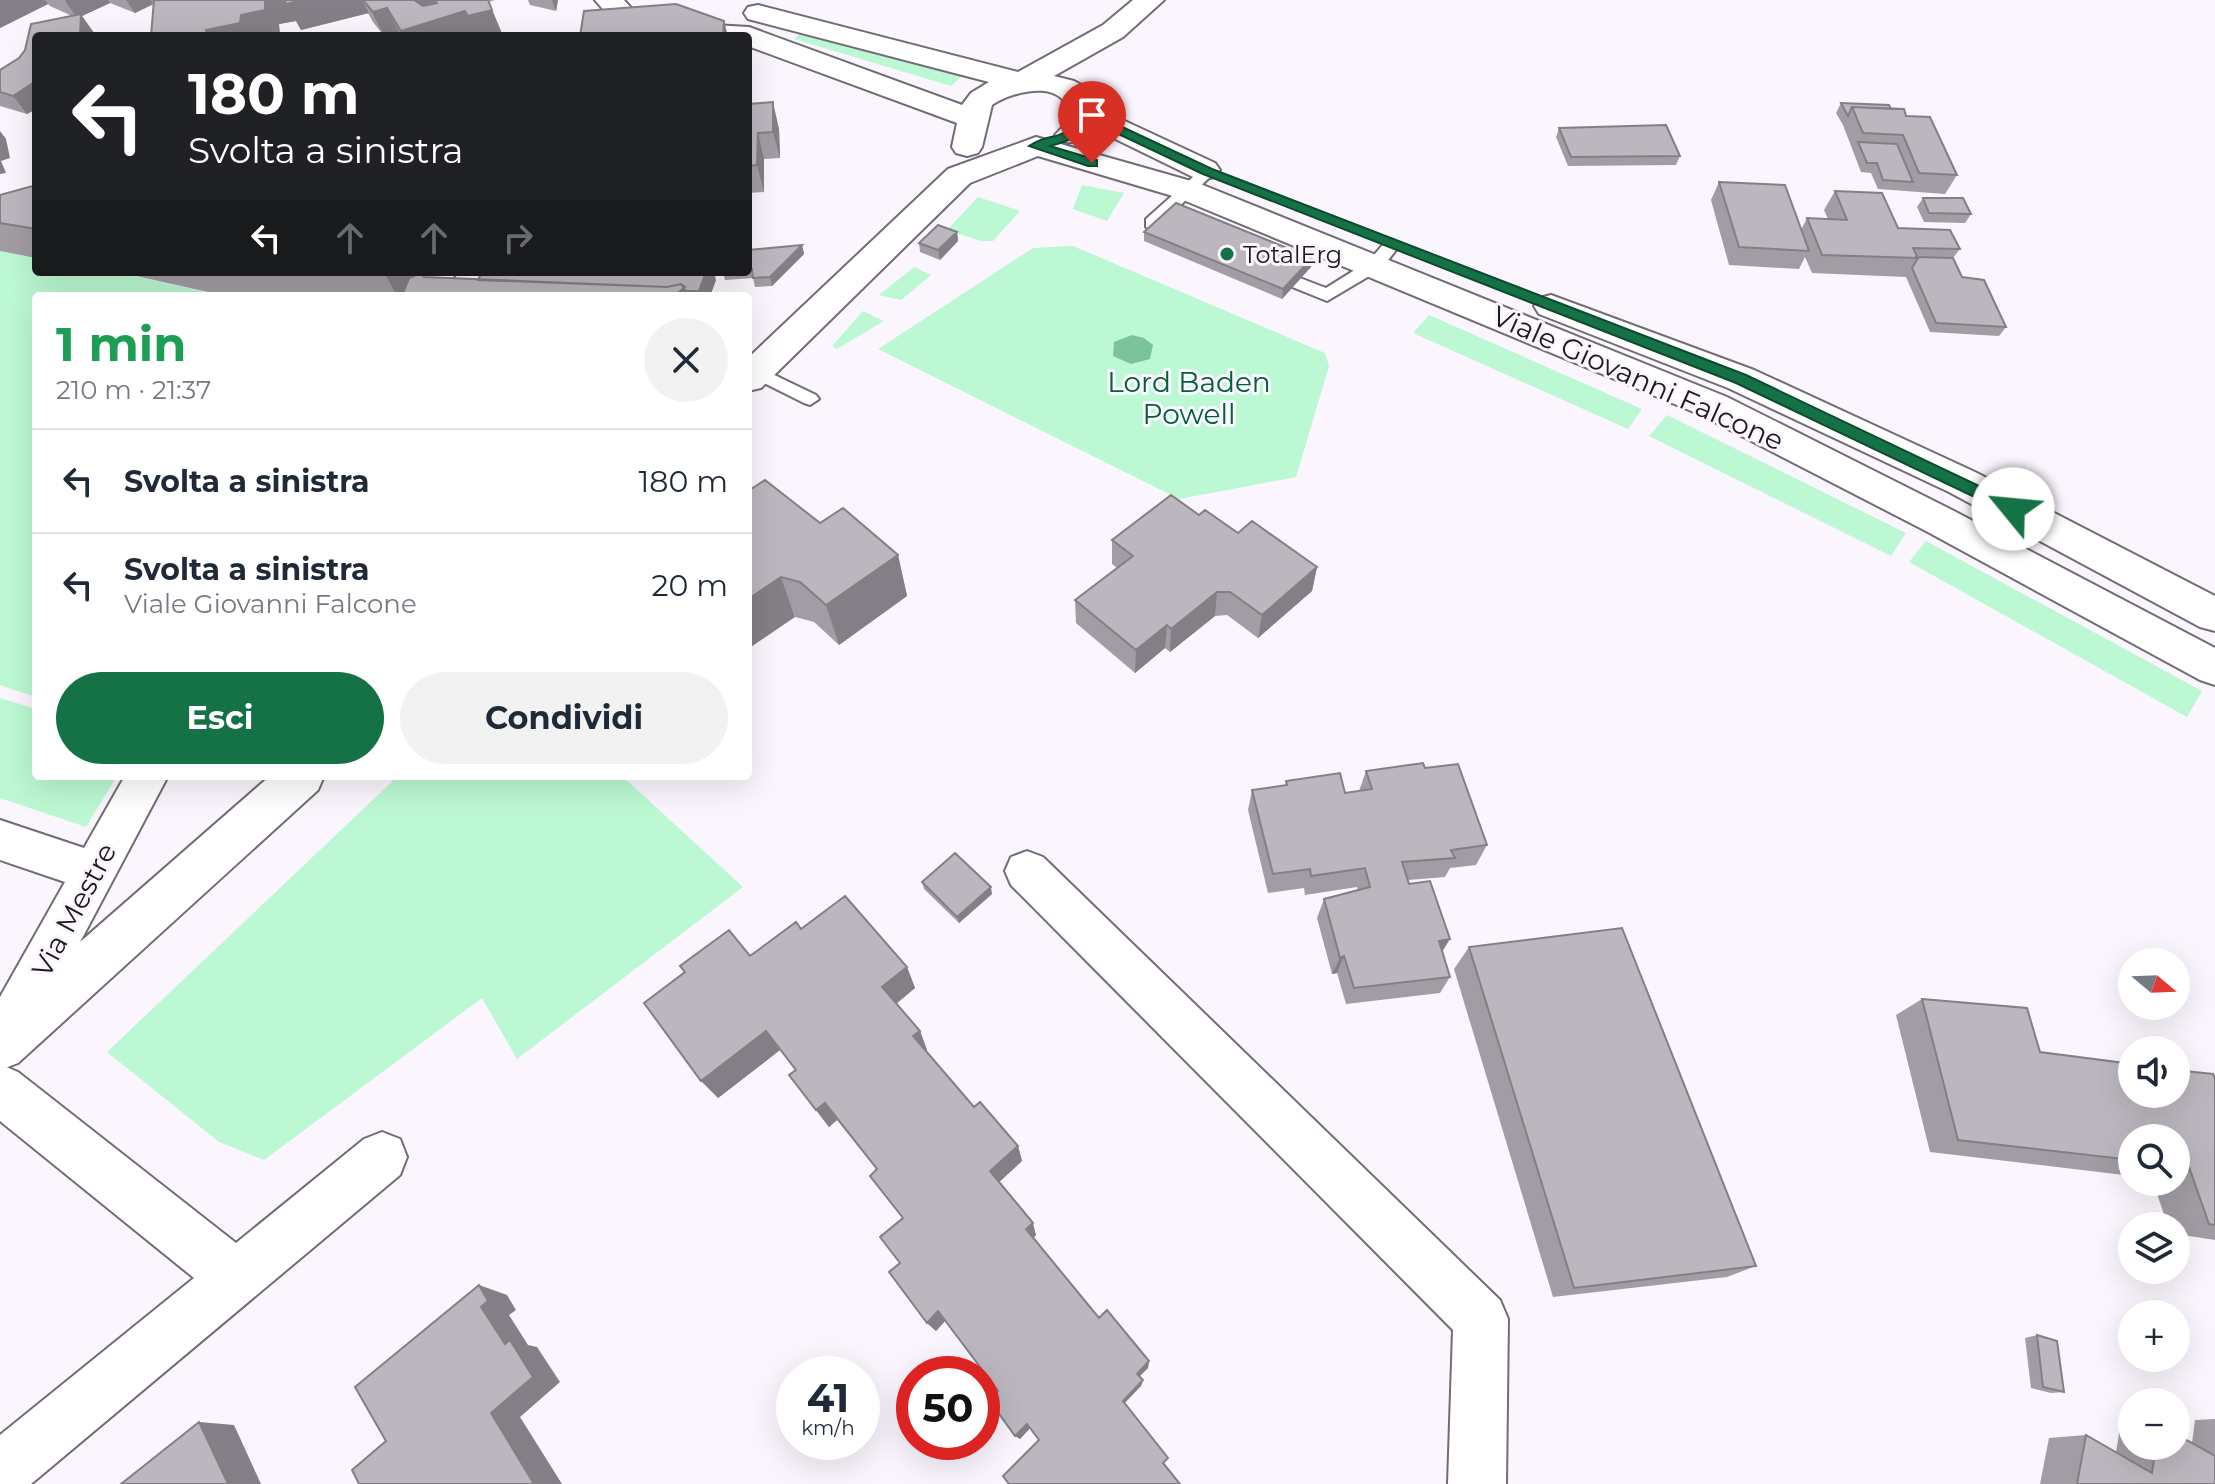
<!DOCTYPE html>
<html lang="it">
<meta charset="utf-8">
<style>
:root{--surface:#fff;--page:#f2f2f3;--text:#1f2937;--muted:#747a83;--line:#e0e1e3;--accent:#157247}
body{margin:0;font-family:Montserrat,sans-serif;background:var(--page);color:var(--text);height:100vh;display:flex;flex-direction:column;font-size:30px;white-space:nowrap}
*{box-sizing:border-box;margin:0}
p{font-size:26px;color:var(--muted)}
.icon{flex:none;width:44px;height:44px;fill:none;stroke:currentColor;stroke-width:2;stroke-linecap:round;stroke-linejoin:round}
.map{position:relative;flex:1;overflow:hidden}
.drawer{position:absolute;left:32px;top:292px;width:720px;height:488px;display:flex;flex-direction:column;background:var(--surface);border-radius:8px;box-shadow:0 8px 32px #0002}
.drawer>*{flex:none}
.banner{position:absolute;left:32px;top:32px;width:720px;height:244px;border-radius:8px;box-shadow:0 8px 32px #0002;background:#202124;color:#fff;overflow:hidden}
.needle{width:52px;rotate:109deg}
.buttons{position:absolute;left:2118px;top:948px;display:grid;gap:16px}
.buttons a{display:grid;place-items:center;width:72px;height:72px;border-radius:50%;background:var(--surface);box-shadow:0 8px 32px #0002;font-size:40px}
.speed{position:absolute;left:776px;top:1356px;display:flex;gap:16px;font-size:40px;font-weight:700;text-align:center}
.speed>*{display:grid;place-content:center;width:104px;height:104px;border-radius:50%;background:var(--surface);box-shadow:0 8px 32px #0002;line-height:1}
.speed small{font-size:20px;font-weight:400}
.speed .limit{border:12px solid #d22;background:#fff;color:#111}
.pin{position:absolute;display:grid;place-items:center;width:68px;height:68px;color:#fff;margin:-82px -34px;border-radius:50% 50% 50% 0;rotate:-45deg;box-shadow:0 0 8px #0007}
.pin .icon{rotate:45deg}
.me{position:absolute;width:88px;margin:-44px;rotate:298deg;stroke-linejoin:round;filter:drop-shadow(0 0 6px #0008)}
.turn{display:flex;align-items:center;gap:28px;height:168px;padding:0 24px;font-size:36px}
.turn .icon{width:104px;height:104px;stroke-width:2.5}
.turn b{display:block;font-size:56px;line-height:68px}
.lanes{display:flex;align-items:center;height:76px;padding:0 24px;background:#0003;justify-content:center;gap:40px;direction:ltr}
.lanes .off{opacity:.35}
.round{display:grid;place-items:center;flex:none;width:84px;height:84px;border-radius:42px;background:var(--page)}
.summary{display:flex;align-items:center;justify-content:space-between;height:136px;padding:0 24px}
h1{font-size:48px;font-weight:700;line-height:60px;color:#1e9e55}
.cta{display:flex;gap:16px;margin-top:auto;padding:16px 24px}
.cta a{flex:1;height:92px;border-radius:48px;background:var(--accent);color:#fff;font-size:32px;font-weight:700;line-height:92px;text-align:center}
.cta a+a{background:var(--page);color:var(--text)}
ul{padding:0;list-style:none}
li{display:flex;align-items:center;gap:24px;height:104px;padding:0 24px;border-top:2px solid var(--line)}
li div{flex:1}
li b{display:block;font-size:30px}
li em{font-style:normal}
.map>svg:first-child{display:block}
.green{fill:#bcf8d3}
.water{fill:#7bc499}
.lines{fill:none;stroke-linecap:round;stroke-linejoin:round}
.lane-casing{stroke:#726c74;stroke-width:4}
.street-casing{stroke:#726c74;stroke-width:4}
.secondary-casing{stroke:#726c74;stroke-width:4}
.lane{fill:#fff;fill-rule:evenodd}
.street{fill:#fff;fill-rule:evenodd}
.secondary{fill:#fff;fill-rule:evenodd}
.wall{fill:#a29da4}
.shaded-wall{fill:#847f86}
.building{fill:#bcb6bf;stroke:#847f86;stroke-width:2}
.route{fill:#157247;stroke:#0e4a2e;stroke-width:2}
.poi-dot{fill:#157247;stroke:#fbf5fe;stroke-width:3}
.labels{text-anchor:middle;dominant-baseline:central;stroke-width:6;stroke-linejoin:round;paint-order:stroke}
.far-poi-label{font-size:24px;fill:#1d1a1e;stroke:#fbf5fe;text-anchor:start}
.street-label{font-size:28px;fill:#1d1a1e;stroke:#fbf5fe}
.park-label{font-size:28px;fill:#026039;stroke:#fbf5fe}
</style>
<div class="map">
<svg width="2215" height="1484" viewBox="0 0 2215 1484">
<rect width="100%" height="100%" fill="#fbf5fe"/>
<!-- green -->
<path class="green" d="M806,28L963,75L951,86L794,39Z
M1082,185L1124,193L1107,221L1073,209Z
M978,197L1020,211L993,241H981L947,230Z
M1073,246L1325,353L1329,366L1296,477L1179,499L878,349L1033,248Z
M0,251L36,258V272H115L225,296H36V697L0,685Z
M914,267L931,275L901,300L879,295Z
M863,311L884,321L837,349L832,346Z
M1429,315L1642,409L1628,429L1413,333Z
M1667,415L1906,533L1891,556L1649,436Z
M1926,541L2202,691L2187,717L1909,562Z
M0,698L36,709V776H117L86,827L0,798Z
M398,776H622L743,887L517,1059L482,998L264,1160L219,1142L107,1052Z"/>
<!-- water -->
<path class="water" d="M1132,335L1144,338L1153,345L1150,359L1131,364L1113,356L1114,342Z"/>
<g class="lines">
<defs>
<path id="lane" d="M1207,167L1215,172L1212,175L1163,222L1186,230V238H1174L1146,227V219L1202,169Z
M1392,240L1400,245L1381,269L1327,301L1265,276L1263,272L1271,267L1326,288L1369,261L1386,241Z
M756,366L816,395L819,399L810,405L804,403L750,376L748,371Z"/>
<path id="street" d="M424,272H456L443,296H411Z
M125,776H168L17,1061L4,1066L18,1072L236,1243L364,1139L382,1132L400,1139L407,1157L400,1175L31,1484H0V1435L194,1278L0,1121V997L65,882L0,860V820L84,848Z
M1027,851L1043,857L1500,1300L1508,1319L1506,1484H1448L1453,1330L1011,885L1005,871L1011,857Z"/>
<path id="secondary" d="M595,0H624L643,21L749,27L962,105L971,93L989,82L748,19L744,13L748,7L758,5L1018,72L1103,25L1133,0H1164L1123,37L1054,76L1074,81L1087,88L1099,109L1215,163L1220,170L1215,177L1204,179L1193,177L1095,129C1082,140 1076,145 1059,141L1055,135L1069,120C1070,78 1016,89 992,105L982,147L978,153L967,156L956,153L952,147L957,123L748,46V36L625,35Z
M1036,137L1198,183L1727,397L1954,511L2215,648V685L2200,680L1926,531L1701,415L1176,197L1038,156L970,183L761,388L748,391V358L948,169Z
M1551,295L1754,370L1975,472L2215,596V631L2200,627L1949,492L1728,388L1539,314L1534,306L1539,298Z
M270,776H324L318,790L18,1063L0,1070V1012Z"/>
</defs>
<!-- lane casing -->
<use href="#lane" class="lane-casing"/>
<!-- street casing -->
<use href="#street" class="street-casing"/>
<!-- secondary casing -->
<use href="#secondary" class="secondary-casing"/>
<!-- lane -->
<use href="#lane" class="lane"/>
<!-- street -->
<use href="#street" class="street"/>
<!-- secondary -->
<use href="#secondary" class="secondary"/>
</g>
<!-- wall -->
<path class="wall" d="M0,0H495L489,2L503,36H401L400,34L394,36H384L373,22L368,13L301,30L296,21L279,24L280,36H151L154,4L135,13L110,3L82,16L94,33V36H36V109L27,114L0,106V70L19,58L25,50L31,24L72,16L50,6L48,4L0,28Z
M528,0H558L556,11L530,5Z
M1841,103L1891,109L1906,116L1957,175L1945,194L1878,189L1871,173L1861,172L1843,125L1836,113Z
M748,104L779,129L780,158L764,159V192L748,193Z
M1559,128L1680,156L1676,165L1568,166L1556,137Z
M1719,182L1801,230L1807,218L1828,219L1824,210L1835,191L1898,228L1960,249L1953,258L1962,277L2006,327L1999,336L1930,332L1906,277L1812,273L1805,257L1799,269L1729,265L1711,200Z
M36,185V258L0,251V195Z
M1923,198L1971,214L1965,223L1924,222L1917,207Z
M957,232L958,241L940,260L920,252L919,243Z
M1144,232L1312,258L1311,267L1282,299L1144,241Z
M802,245L804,254L772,286L755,287L753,278L725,280L723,272H748V250Z
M125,272H420L418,274L424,277L478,280H716L710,296H226L127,274Z
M748,491L820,523L898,555L907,596L839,645L814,622L795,617Z
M1199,515L1317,567L1312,591L1258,638L1227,615L1215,616L1170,652L1165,648L1135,673L1076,623L1075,600L1117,568L1112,564V540Z
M1425,768L1487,845L1476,865L1450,868L1445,877L1408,880L1442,951L1450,977L1440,993L1346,1004L1337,973L1332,974L1317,918L1324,899L1358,891L1357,887L1305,895L1304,888L1268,893L1248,810L1252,790L1285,786L1286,781L1345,793L1359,791L1366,771Z
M922,882L992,894L959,923L924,889Z
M801,929L907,967L915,988L896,1004L920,1031L927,1050L926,1051L974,1107L1018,1146L1022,1161L999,1182L1036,1235L1033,1238L1099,1318L1149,1361L1148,1368L1139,1376L1143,1380L1141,1386L1039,1440L1030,1428L1020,1439L1015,1436L998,1391L945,1321L936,1331L927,1323L900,1263L902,1218L877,1170L837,1120L829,1127L789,1075L795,1070L780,1050L718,1098L750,956Z
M1469,947L1756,1266L1727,1277L1553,1297L1454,969Z
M1922,999L2040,1052L2215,1079V1240L2176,1234V1226H2168L2153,1182H2176V1138H2132V1176L1930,1152L1896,1015Z
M2037,1335L2064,1392L2051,1393L2031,1388L2025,1338Z
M2215,1419V1484H2040L2049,1438L2086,1435L2116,1452L2120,1428L2132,1427V1446H2176L2192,1443L2195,1420Z"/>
<!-- shaded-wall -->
<path class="shaded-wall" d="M0,0H45L48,4L0,28Z
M66,0H108L110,3L82,16L94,33V36H80L78,19L65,1Z
M126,0H151L153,4L135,13Z
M265,0H362L369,13L301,30L296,21L279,24L280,36H208L206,30L241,15Z
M414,0H434L442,18L465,11L492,10L503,36H403L401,31Z
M553,0H558L556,11L552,1Z
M387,8L400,34L394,36H384L372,12Z
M724,21L728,36H723Z
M36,81V109L27,114L13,96Z
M773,102L779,129L780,158L773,132Z
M0,131L6,139L10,158L1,161L6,173L0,174Z
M758,133L764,159V192L757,165Z
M957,232L958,241L940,260L938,250Z
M802,245L804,254L772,286L770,277Z
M1312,258L1311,267L1282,299L1283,289Z
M384,272H420L408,296H397Z
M706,272H714L716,280L710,296H700L699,291Z
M685,287L688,296H674Z
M898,555L907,596L839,645L826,605Z
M1317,567L1312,591L1258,638L1262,615Z
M781,577L795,617L748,649V599Z
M1217,592L1215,616L1170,652L1171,629Z
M1167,625L1165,648L1135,673L1136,650Z
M991,887L992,894L959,923L957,917Z
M1450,939L1439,957V941Z
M1344,956L1337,973L1332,974L1340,958Z
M907,967L915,988L891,1008L882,987Z
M766,1031L780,1050L718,1098L701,1081Z
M920,1031L927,1050L921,1055L913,1036Z
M825,1103L837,1120L829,1127L816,1110Z
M1018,1146L1022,1161L995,1186L990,1171Z
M1033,1223L1036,1235L1030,1241L1026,1229Z
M479,1285L507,1295L516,1310L509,1315L528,1345L537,1347L560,1382L520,1417L562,1484H534L491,1413L505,1344L481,1307Z
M938,1311L946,1320L936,1331L927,1323Z
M1149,1361L1148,1368L1136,1380L1137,1374Z
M1143,1380L1141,1386L1122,1406L1123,1401Z
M199,1422L234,1425L261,1484H228Z
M1027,1424L1031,1427L1020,1439L1015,1436Z"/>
<!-- building -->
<path class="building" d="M154,0H265V10L241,15L240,23L206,30L208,36H151Z
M285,0H301L286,4Z
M363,0H414L423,6L437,3L435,0H488L492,10L468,16L465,11L401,31L387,8L373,12Z
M676,4L724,21L723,36H580L584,11Z
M81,14L80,36H36V81L13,96L0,92V70L19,58L25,50L31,24Z
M773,102V132L758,133L757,165L748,166V104Z
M1841,103L1889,105L1891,109L1852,107L1848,116Z
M1852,107L1904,109L1906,116L1930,117L1957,175L1919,173L1903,135L1863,133Z
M1666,125L1680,156L1571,157L1559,128Z
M1858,142L1897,144L1913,182L1883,180L1877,163H1867Z
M1719,182L1785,185L1809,251L1739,247Z
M36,185V229L0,223V195Z
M1835,191L1882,193L1898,228L1950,230L1960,249L1913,248L1918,258L1822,255L1807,218L1847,220Z
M1923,198H1963L1971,214L1929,213Z
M1176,203L1312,258L1283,289L1144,232Z
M938,225L957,232L938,250L919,243Z
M802,245L770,277L753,278L752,269H748V250Z
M1917,257L1953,258L1962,277L1984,280L2006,327L1936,323L1912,268L1918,258Z
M330,272H384V273Z
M482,272H706L699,291H686L681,284L667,287L478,280Z
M421,273L424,277L667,287L681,284L685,287L674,296H402L409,278Z
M765,480L820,523L843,508L898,555L826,605L800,582L781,577L748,599V491Z
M1171,495L1199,515L1205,510L1238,533L1252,521L1317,567L1262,615L1230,592H1217L1171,629L1167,625L1136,650L1075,600L1133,556L1112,540Z
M1423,763L1425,768L1458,764L1487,845L1451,850L1455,858L1402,862L1409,884L1430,881L1450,939L1439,941L1450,977L1354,988L1344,956L1340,958L1324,899L1370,887L1365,868L1311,876L1310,869L1273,874L1252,790L1287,785L1286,781L1340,773L1345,793L1372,789L1366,771Z
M955,853L991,887L957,917L922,882Z
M845,896L907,967L882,987L920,1031L913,1036L974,1107L980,1102L1018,1146L990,1171L1033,1223L1026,1229L1099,1318L1107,1310L1149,1361L1137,1374L1143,1380L1123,1401L1168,1458L1163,1463L1180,1484H1009L1003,1476L1039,1440L1027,1424L1015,1436L989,1400L998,1391L938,1311L927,1323L889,1272L900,1263L880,1237L903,1218L870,1176L877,1169L825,1103L816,1110L789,1075L796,1070L766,1031L701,1081L644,1003L685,972L680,966L729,930L750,956L796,922L801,929Z
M1622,928L1756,1266L1574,1288L1469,947Z
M1922,999L2027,1008L2040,1052L2132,1064V1094H2176V1070L2213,1074L2215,1079V1225L2209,1224L2189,1167L2176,1165V1138H2132V1160L1958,1140Z
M479,1285L488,1301L481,1307L505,1344L510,1340L533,1377L491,1413L534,1484H359L352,1470L386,1441L355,1387Z
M2037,1335L2057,1341L2064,1392L2043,1387Z
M199,1422L228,1484H121Z
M2176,1434L2215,1456V1484H2077L2086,1435L2152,1473L2156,1446H2176Z"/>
<!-- route -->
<path class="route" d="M1086,110L1212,169L1746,375L2019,505L2021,509L2019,513H2008L1736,383L1203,174L1089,120C1079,138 1069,141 1050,146L1097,160V166H1088L1029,146C1056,128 1059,148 1082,111Z"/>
<!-- markers -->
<circle class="poi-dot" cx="1227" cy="254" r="8"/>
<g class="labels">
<!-- far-poi labels -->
<g class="far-poi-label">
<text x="1243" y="254">TotalErg</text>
</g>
<!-- street labels -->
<g class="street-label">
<text transform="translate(1638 378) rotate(24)">Viale Giovanni Falcone</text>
<text transform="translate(74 910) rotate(-62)">Via Mestre</text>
</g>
<!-- park labels -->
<g class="park-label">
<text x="1189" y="382">Lord Baden<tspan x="1189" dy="32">Powell</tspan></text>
</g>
</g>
</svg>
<div class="buttons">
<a><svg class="needle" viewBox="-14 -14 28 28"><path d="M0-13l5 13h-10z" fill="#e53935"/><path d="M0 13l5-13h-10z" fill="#747a83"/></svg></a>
<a><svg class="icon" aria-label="sound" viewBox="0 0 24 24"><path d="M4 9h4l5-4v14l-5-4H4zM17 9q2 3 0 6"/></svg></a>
<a><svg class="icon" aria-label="search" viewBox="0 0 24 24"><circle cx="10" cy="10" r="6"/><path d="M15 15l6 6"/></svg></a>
<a><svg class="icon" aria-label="layers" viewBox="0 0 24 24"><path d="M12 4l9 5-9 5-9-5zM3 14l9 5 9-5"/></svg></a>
<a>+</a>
<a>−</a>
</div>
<div class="speed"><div>41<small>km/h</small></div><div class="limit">50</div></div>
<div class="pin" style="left:1092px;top:163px;background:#d93025"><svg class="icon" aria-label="arrive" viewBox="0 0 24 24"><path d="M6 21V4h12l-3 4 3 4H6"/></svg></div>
<svg class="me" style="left:2013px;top:509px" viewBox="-20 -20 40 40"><circle r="19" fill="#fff"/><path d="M0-13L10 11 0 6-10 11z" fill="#157247"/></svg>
<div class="banner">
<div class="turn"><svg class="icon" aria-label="left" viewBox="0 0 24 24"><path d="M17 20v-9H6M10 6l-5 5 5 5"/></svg><div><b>180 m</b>Svolta a sinistra</div></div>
<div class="lanes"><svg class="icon" aria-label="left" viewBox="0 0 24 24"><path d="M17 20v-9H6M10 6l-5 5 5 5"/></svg><svg class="icon off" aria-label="ahead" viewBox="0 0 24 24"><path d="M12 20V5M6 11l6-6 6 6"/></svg><svg class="icon off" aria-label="ahead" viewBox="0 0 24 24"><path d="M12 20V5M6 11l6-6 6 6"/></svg><svg class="icon off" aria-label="right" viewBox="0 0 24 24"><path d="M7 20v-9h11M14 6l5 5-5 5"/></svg></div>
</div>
<section class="drawer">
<div class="summary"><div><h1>1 min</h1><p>210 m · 21:37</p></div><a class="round"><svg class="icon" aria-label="close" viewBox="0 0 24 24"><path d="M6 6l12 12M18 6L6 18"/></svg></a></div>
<ul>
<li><svg class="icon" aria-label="left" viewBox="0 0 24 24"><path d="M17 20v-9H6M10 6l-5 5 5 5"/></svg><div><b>Svolta a sinistra</b></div><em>180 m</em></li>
<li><svg class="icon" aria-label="left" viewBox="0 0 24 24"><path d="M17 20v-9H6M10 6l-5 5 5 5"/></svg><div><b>Svolta a sinistra</b><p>Viale Giovanni Falcone</p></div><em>20 m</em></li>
</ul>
<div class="cta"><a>Esci</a><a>Condividi</a></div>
</section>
</div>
